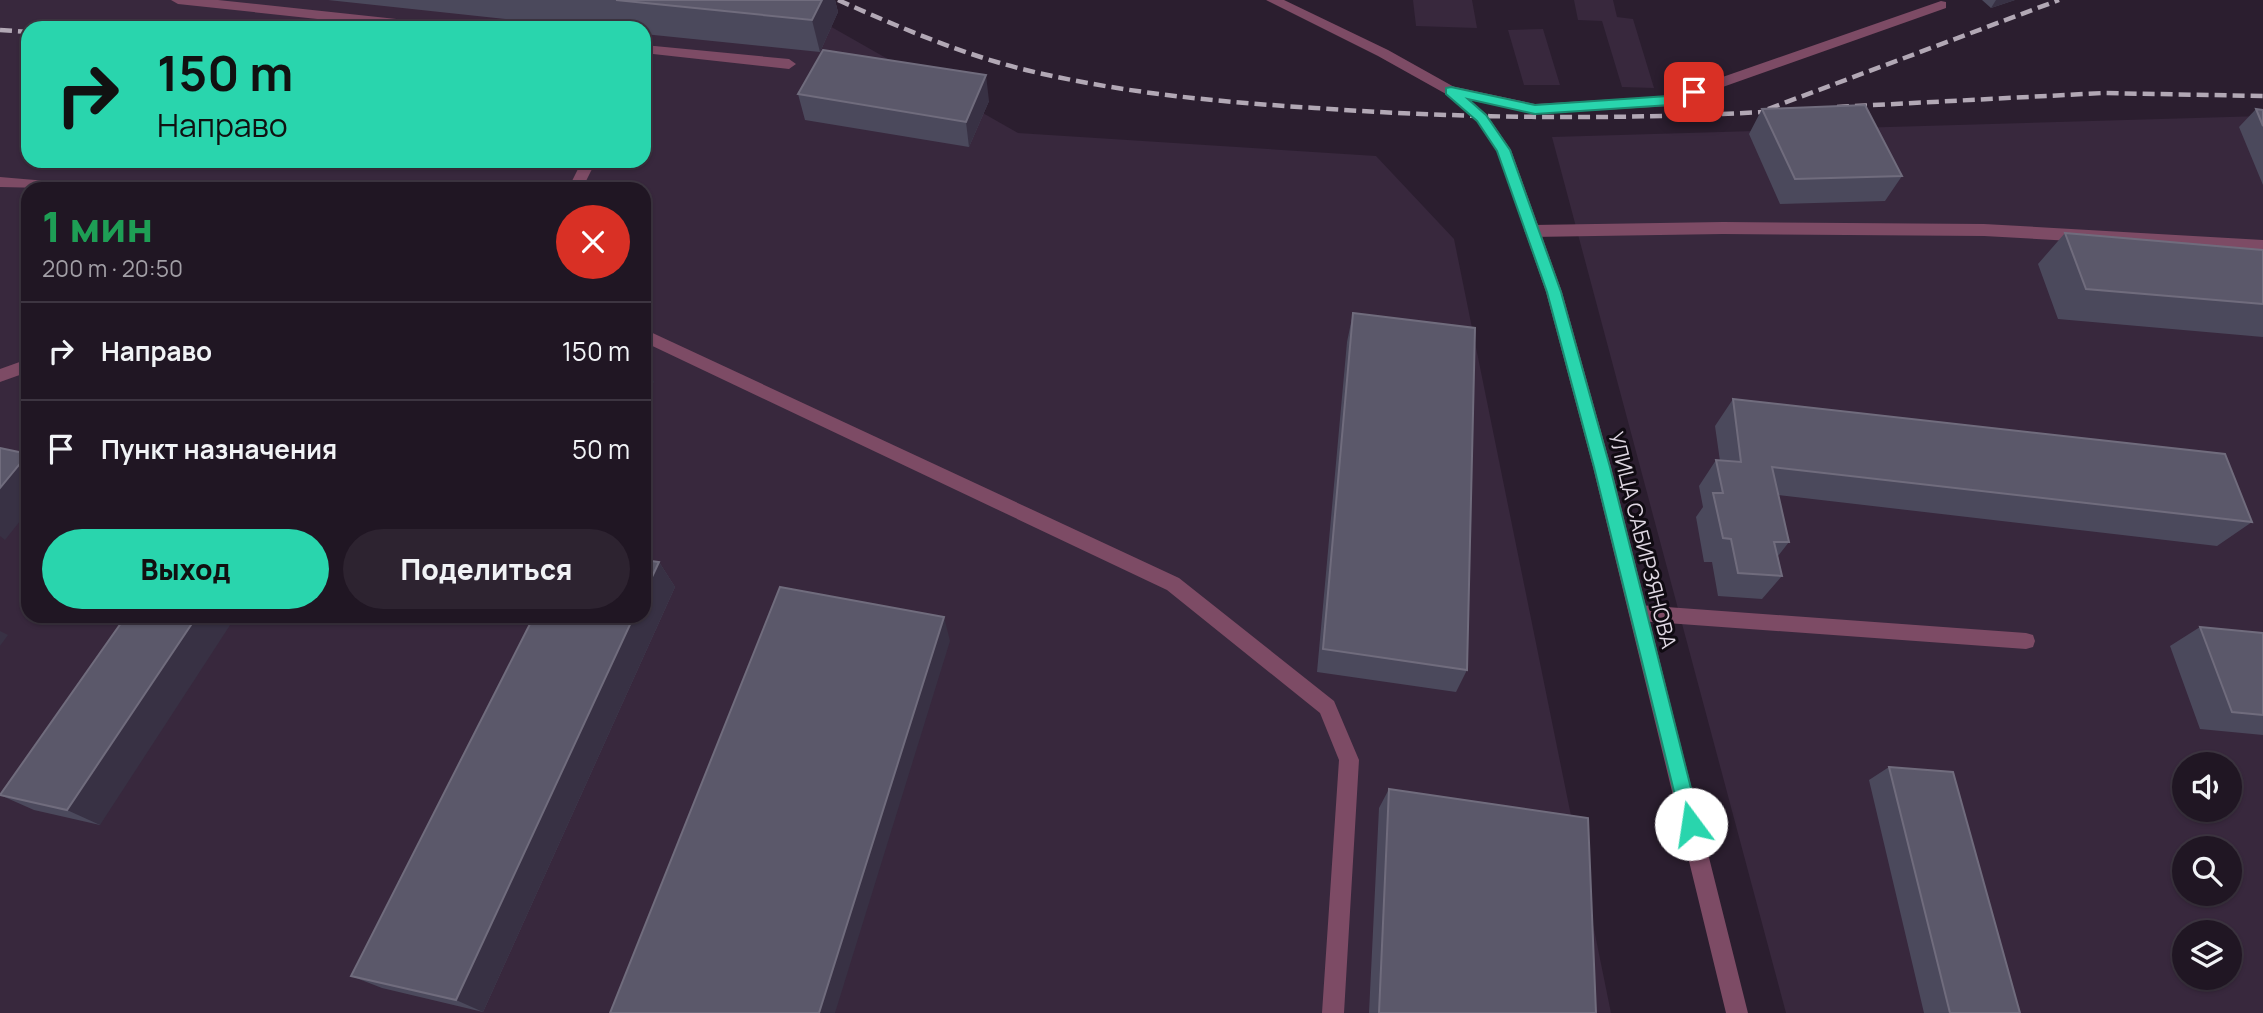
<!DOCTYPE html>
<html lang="ru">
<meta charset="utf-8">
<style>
:root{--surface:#201623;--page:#2d2330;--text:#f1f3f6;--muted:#a29fa6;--line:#3d3541;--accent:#29d5ad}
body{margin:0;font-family:Manrope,sans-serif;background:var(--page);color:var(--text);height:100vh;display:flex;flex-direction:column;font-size:26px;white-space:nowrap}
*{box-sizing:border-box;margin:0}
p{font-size:23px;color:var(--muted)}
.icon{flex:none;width:38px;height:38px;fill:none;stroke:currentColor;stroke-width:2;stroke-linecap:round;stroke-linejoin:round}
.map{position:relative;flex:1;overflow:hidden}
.panel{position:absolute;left:21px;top:182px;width:630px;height:441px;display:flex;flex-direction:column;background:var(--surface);border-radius:21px;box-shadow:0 2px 5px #0004,0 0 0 2px var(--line)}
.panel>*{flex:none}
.guide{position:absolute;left:21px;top:21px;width:630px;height:147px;border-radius:21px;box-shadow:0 2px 5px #0004,0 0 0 2px var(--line);background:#29d5ad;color:#111;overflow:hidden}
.fabs{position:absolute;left:2172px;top:752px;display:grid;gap:14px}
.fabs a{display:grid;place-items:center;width:70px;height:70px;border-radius:50%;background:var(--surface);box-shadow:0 2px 5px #0004,0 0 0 2px var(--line);font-size:35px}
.pin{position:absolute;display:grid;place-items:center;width:60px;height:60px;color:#fff;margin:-30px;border-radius:14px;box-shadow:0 4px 10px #0006}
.me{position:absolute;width:77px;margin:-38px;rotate:346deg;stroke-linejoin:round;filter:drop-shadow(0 0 5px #0008)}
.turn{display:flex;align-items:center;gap:24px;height:147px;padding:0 21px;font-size:32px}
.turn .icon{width:91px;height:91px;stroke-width:2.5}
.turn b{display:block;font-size:49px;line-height:60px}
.round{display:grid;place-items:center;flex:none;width:74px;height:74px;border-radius:37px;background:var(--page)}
.overview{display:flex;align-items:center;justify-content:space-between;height:119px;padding:0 21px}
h1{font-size:42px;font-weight:800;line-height:52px;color:#1e9e55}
.action{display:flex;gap:14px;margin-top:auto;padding:14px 21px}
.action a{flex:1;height:80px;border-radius:42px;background:var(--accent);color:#111;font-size:28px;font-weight:800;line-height:80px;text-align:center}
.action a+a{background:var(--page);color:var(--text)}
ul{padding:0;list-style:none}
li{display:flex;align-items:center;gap:21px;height:98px;padding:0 21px;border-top:2px solid var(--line)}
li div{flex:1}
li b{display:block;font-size:26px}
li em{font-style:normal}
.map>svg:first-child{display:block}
.built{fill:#38283d;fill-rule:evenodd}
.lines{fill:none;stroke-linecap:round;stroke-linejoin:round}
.service{fill:#7d4b65;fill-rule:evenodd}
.minor{fill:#7d4b65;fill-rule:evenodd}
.rail{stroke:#b2a8b5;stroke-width:4.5;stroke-dasharray:12 6;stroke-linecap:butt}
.wall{fill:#4b495c}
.shaded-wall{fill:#383144}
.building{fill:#5b586a;stroke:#706c7d;stroke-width:2}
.route{fill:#29d5ad;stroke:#1b8a70;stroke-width:2}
.labels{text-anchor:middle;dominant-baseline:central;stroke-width:6;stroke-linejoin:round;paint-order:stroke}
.street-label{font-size:21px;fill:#dfd7e2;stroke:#100b12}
</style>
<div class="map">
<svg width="2263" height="1013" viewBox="0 0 2263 1013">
<rect width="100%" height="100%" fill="#2b1e2f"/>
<!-- built -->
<path class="built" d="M0,0H784L1018,133L1376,156L1454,239L1611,1013H0ZM28,28H644V161H28ZM28,189H644V616H28Z
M1413,0H1472L1477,28L1416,26Z
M1574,0H1613L1617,17L1633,19L1654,88L1622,87L1602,21L1578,20Z
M1543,29L1560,85H1524L1508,30Z
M2263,116V1013H1786L1552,137ZM2184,765H2230V810H2184ZM2184,849H2230V894H2184ZM2184,933H2230V978H2184Z"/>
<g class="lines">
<!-- service -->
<path class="service" d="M171,0H218L443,24L450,28H402L178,4Z
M1941,1L1946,2V8L1669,106L1535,114L1451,96L1444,91L1451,86L1535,104L1668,96Z
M644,45L789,59L796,64L789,69L644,53Z
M582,161H596L582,189H568Z
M0,177L82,184L89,189L0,187Z
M1723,222L1984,224L2263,240V252L1984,236L1723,234L1532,237L1524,231L1532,225Z
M644,329L1179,578L1334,701L1359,760L1344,1013H1322L1339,760L1320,713L1167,590L644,342Z
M28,359V372L0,382V369Z
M1639,605L2026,633L2033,635L2035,641L2033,647L2026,649L1639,621L1632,619L1630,613L1632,607Z"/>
<!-- minor -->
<path class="minor" d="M1266,0H1284L1388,50L1456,88L1487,115L1511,150L1562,292L1611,467L1748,1013H1726L1593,467L1546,292L1497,151L1477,121L1446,94L1378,56Z"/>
<!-- rail -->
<path class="rail" d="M838,0C899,27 961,54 1026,70C1121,93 1219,102 1315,108C1470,119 1626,120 1781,111
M0,30L28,32
M1837,107L2103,93L2263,96
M1768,109L2059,0"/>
</g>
<!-- wall -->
<path class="wall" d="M328,0H835L838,12L820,52L644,34V28H591Z
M1982,0H2015L1991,8Z
M798,94L989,101L969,147L805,120Z
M1762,109L1902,176L1885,201L1780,204L1749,134Z
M2256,109L2263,110V185L2239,127Z
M38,161H103L96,169L40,163Z
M2065,233L2263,250V337L2058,319L2038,264Z
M1353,313L1467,670L1456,692L1317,672L1347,342Z
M1733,399L2252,522L2217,546L1778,495L1789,542L1778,556L1782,576L1762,599L1718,596L1712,562H1704L1696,517L1703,507L1699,486L1716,460L1720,461L1715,426Z
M659,562L675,587L483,1012L382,988L351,976Z
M126,616L100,825L34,810L0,795Z
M2200,627L2263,633V735L2200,729L2170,646Z
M1889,767L2020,1013H1924L1869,780Z
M1389,789L1596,1013H1369L1379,808Z"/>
<!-- shaded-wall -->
<path class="shaded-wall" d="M822,0H835L838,12L820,52L812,20Z
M1996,0H2015L1991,8Z
M986,75L989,101L969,147L966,122Z
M89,161H103L96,169Z
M644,363L654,382L644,396Z
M28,454V511L5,540L0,536V488Z
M659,562L675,587L483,1012L456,1000L634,616H644V594Z
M197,616H236L100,825L67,810Z
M944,617L950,641L835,1013H819Z
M0,631L8,635L0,646Z"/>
<!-- building -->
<path class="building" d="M616,0H822L812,20Z
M823,50L986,75L966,122L798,94Z
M1865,105L1902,176L1795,179L1762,109Z
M2256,109L2263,110V126Z
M28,139V146L23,145Z
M2065,233L2263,250V304L2086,289Z
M1353,313L1475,328L1467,670L1323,649Z
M1733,399L2225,454L2252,522L1772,467L1789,542H1774L1782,576L1738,573L1731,539L1723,538L1713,493H1723L1716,460L1741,462Z
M0,448L28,454L0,488Z
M644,560L659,562L644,594Z
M780,587L944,617L819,1013H610Z
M126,616H197L67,810L0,795Z
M534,616H634L456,1000L351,976Z
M2200,627L2263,633V715L2232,712Z
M1889,767L1953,772L2020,1013H1950Z
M1389,789L1588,818L1596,1013H1379Z"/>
<!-- route -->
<path class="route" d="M1451,87L1535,105L1668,96L1694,88L1700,92L1670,105L1535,114L1468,99L1486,115L1510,150L1561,292L1610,467L1700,824L1698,830L1691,833L1685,830L1682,824L1594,467L1547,292L1497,151L1477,121L1446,94V88Z"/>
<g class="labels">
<!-- street labels -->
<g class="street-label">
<text transform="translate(1643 540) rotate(76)">УЛИЦА САБИРЗЯНОВА</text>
</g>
</g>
</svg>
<div class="fabs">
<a><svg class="icon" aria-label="sound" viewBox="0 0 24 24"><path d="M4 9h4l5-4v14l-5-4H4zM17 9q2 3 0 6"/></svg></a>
<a><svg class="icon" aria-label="search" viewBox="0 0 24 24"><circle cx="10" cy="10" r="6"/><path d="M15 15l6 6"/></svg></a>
<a><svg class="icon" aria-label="layers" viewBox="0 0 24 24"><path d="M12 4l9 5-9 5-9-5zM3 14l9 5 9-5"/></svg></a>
</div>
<div class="pin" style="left:1694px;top:92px;background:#d93025"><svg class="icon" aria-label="arrive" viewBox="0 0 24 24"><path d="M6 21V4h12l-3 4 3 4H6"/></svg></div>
<svg class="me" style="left:1691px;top:824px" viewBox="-20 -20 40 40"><circle r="19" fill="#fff"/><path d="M0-13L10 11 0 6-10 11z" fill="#29d5ad"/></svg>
<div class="guide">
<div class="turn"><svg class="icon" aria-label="right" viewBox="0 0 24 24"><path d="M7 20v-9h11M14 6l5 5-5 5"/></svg><div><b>150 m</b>Направо</div></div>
</div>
<section class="panel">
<div class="overview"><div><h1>1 мин</h1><p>200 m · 20:50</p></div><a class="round" style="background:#d93025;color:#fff"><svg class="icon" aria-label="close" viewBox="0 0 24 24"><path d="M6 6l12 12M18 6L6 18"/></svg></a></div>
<ul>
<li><svg class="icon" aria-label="right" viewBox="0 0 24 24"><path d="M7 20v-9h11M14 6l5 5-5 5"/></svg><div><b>Направо</b></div><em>150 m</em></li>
<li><svg class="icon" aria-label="arrive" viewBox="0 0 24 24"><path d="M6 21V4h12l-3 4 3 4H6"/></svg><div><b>Пункт назначения</b></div><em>50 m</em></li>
</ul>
<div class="action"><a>Выход</a><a>Поделиться</a></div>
</section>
</div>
